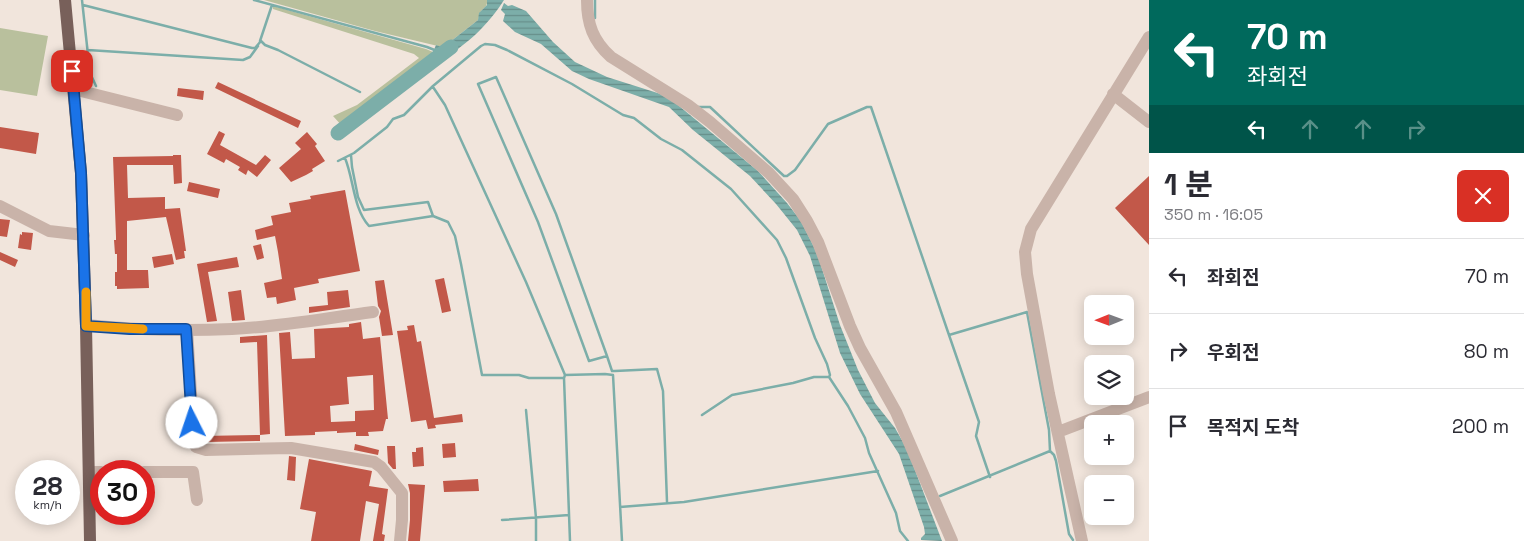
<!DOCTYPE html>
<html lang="ko">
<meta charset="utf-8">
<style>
:root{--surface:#fff;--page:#f7f7f7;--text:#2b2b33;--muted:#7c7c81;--line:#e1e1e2}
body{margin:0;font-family:"Space Grotesk","Noto Sans KR",sans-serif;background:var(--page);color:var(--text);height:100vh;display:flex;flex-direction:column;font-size:19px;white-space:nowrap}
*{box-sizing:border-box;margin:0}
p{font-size:16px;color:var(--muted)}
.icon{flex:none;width:28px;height:28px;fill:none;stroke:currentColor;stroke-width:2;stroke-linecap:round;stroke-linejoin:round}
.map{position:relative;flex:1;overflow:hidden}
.sheet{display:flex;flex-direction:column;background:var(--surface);width:375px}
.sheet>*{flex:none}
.hud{background:#00695c;color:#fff;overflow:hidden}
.needle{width:32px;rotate:269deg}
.controls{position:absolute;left:1084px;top:295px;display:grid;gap:10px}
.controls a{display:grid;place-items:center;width:50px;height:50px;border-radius:8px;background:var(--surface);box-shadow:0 2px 12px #0003;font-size:25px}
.speed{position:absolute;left:15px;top:460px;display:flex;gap:10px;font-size:25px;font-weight:700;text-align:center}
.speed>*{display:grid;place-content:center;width:65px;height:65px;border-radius:50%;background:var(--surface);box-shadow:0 2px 12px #0003;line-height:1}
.speed small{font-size:12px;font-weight:400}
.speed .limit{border:8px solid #d22;background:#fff;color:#111}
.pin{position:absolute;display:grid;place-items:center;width:42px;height:42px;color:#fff;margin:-21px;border-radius:10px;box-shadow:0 2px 8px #0006}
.me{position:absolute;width:55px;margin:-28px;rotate:356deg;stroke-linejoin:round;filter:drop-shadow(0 0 4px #0008)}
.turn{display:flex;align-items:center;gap:18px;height:105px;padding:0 15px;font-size:22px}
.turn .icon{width:65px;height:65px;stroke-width:2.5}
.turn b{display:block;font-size:35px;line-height:42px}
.lanes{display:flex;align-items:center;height:48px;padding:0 15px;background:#0003;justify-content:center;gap:25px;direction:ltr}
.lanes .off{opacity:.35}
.round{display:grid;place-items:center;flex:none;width:52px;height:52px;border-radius:8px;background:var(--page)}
.headline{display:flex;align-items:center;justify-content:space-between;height:85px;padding:0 15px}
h1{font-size:30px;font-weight:700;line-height:38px}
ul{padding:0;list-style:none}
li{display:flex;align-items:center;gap:15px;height:75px;padding:0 15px;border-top:1px solid var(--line)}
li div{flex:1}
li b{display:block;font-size:19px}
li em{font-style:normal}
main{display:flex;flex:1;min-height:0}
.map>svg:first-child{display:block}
.grass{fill:#b9c09d}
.water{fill:url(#water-rules)}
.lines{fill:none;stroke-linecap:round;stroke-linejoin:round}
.stream{stroke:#7caea9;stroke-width:2.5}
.river{stroke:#7caea9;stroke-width:15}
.building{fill:#c25849;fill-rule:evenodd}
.minor{stroke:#c9b3a9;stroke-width:12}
.major{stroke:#78605a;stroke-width:12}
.route-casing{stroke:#114b97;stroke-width:12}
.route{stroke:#1a73e8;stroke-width:9}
.slow{stroke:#f59e0b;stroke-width:9}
</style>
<main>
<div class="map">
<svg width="1149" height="541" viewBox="0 0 1149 541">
<defs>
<pattern id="water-rules" width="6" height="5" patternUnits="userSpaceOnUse" patternTransform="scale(1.25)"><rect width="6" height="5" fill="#7caea9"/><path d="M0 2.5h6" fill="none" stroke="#668e8a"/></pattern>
</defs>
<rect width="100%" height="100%" fill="#f1e5dc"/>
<!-- grass -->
<path class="grass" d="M264,0H487C488,8 482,8 480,13C479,15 479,18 478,20L446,45L442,47L375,31Z
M273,6L426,49L433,52L434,55L431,61L343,127L333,116L357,105L419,58L414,54L273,9Z
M0,28L48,36L37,96L0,90Z"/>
<!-- water -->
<path class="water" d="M487,0H504C490,23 462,51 436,61L433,57V52L436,45L442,47L446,45L478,20L479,13L487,5Z
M504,3L508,6L512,5L526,11L553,42L575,62L607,77L667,96L758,171L787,203L801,221L817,253L840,325L858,370L875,403L895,428L907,449L942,541L921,540V538L925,534L924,527L899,454L860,394L840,353L810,256L797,230L776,204L750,176L693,130L669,107L589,79L572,71L541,44L515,32L503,21L505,14L501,10Z"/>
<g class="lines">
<!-- stream -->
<path class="stream" d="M82,0L90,73L96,86
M254,0L427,47L437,51
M83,5L252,48H255L261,41L265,45L278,50L360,92
M595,18V0
M260,41L272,5
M88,50L243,60L250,57L258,46
M433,87L445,105L526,282L565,375L564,378L570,541
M698,107H710L784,176H787L795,170L828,124L867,107H871L949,335
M351,155L352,167L358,197L364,210L428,202L433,216L448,222L455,236L461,264L482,375H519L529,378H564
M345,158C354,180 353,208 369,226L433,216
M338,161L354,153L387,127L393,119L404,115L433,86L481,46L485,44L495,45L507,50L572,84L623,115L634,118L661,139L682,150L731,189L777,240L786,258L815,338L827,364L830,375L829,377
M607,356L589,361L538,222L478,84L496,77L556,214L607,356L612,371H615L657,369L663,391L667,502
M565,375L605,374L613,375L622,541
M526,410L536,518V541
M702,415L732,395L793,383L814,377H829L848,406L865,438L869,453L896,513L900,531L908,541
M990,477L976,436L979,422L949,335L1027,312L1049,430L1050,451L1054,455L1056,461L1069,534L1073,540
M940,496L1050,451
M620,507L684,502L878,471
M502,520L569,515"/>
<!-- river -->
<path class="river" d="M338,133L451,47"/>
</g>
<!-- building -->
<path class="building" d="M218,82L301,121L298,128L215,88Z
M178,88L204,91L203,100L177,96Z
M0,127L39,133L36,154L0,148Z
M219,131L225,134L220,145L256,165L265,155L271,160L257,177L248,170L246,175L238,170L240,167L226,159L224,163L207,154Z
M307,132L317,144L315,146L325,161L312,169L313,171L306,175L291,182L279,168L301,149L295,143Z
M173,155H181L182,183L174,184L173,165H127L128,198L165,197V209L180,208L186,251H184L185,258L176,260L166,217L127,221V270H148L149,288L117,289V286H115V272H117V254H115L114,240H116V237L113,157L173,156Z
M1149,176V245L1115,208Z
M189,182L220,189L218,198L187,191Z
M345,190L360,271L318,279L319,283L294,288L296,300L277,304L276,297L267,298L264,283L282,279L278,252L275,236L257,240L255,230L273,225L271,216L291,212L289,203L311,199L310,196Z
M0,219L10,220L7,237L0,236Z
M22,232L33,233L31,250L18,248L20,234L22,235Z
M261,244L264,258L257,260L253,246Z
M0,252L18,260L15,267L0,260Z
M172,254L174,264L154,268L152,257Z
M237,257L239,267L208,272L217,321L207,322L197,264Z
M444,278L451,311L442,313L435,280Z
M384,280L393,335L382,336L379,317L381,311L378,306L375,281Z
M241,290L245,320L232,321L228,292Z
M348,290L350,307L309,313V307L328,305L327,292Z
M361,322L363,339L380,337L388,419H386L383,431L368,432L369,436H356V432L337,433V431L315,432V435L285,436L279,333L290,332L292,359L315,358L314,329L349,327V324ZM373,375L374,410L355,411V421L331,422L330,406L349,404L347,377Z
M414,325L417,342L421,341L434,418L462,414L463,422L435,425L436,428L428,429L426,420L411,422L397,331L408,330L407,326Z
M267,335L270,434L260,435L257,342L240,343V337Z
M260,435V441L207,442L202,440V436Z
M455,443L456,457L443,458L442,444Z
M355,444L379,450L378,455L354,450Z
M387,446H395L396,469H393L388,463Z
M423,447L424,466L413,467L412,452H416V448Z
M289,456L296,457L295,481L287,480Z
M309,459L372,471L369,486L388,489L382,534L385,535L384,541H373L379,504L366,501L360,541H311L316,512L300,509Z
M478,479L479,491L444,492L443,481Z
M408,484L425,485L420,541H408L410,520V493Z"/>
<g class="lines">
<!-- minor -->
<path class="minor" d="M587,0C587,24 593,41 611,57L688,105L710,122L769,173L793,199L807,221L818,242L850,326L860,348L896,412L952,541
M73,89L177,115
M1113,94L1149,122
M0,206L49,231L84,235
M86,325C135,330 184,331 232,329C279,327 326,318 373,312
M187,329L194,441L196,447L206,450L291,448L374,462L381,467L402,493V520L400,541
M1058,432L1149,397
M89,472H101
M144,472H193L197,500
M1082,541L1049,394L1027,274L1025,252L1031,229L1149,37"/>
<!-- major -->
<path class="major" d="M65,0L81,173L86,325L90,541"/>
</g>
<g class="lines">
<defs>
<path id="route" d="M72,71L81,173L86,326L130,329H186L192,423"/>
</defs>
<!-- route casing -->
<use href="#route" class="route-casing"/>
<!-- route -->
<use href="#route" class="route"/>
<!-- slow -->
<path class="slow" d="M86,292V326L143,329"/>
</g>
</svg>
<div class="controls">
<a><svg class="needle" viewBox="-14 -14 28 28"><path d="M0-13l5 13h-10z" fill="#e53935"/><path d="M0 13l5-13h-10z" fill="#7c7c81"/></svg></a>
<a><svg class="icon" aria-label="layers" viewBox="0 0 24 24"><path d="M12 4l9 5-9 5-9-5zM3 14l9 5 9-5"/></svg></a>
<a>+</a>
<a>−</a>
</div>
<div class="speed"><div>28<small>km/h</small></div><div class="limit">30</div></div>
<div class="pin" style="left:72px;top:71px;background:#d93025"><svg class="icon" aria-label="arrive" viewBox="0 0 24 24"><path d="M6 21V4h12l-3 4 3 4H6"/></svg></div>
<svg class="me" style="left:192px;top:423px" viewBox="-20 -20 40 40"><circle r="19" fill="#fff"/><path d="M0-13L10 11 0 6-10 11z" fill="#1a73e8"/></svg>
</div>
<section class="sheet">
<div class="hud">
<div class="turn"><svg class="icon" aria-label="left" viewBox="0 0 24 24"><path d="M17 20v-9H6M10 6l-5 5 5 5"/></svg><div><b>70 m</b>좌회전</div></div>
<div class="lanes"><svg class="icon" aria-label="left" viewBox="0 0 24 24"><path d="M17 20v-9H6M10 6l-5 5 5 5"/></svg><svg class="icon off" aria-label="ahead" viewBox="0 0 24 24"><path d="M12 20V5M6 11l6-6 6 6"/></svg><svg class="icon off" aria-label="ahead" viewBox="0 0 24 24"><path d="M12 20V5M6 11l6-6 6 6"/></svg><svg class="icon off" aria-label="right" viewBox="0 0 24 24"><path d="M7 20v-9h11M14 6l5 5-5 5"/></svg></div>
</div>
<div class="headline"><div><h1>1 분</h1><p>350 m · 16:05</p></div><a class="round" style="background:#d93025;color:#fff"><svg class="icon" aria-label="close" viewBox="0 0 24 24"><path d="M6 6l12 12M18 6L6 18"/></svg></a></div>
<ul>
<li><svg class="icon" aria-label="left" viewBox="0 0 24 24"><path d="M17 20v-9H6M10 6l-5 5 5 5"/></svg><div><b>좌회전</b></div><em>70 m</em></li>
<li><svg class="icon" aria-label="right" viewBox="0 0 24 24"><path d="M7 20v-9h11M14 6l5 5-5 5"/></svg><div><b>우회전</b></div><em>80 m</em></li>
<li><svg class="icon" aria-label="arrive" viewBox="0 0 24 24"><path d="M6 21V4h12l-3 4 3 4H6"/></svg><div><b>목적지 도착</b></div><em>200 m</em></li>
</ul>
</section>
</main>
